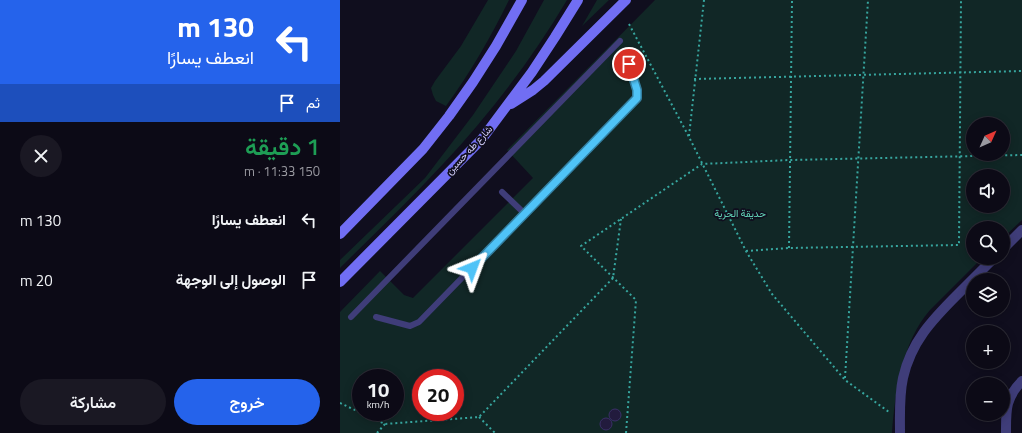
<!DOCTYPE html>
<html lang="ar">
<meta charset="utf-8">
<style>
:root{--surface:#0c0a16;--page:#1a1823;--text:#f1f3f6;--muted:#9a9aa1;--line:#2c2b35;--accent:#2563eb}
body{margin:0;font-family:"Titillium Web",Vazirmatn,sans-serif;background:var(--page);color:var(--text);direction:rtl;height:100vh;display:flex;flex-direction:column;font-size:15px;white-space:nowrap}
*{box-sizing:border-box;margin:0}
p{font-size:13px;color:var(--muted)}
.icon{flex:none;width:22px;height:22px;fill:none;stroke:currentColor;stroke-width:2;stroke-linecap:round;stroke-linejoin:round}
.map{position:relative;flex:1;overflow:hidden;direction:ltr}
.side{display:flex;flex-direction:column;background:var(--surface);width:340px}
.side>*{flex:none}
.hud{background:#2563eb;color:#fff;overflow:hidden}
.needle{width:26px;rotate:45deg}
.fabs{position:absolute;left:626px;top:117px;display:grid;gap:8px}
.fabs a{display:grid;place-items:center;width:44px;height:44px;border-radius:50%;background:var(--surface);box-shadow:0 2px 10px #0003,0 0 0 1px var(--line);font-size:20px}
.speed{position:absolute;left:12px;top:369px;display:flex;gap:8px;font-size:20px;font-weight:700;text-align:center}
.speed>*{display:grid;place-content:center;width:52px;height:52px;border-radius:50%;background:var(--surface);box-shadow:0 2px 10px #0003,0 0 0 1px var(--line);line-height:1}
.speed small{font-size:10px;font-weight:400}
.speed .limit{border:6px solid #d22;background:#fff;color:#111}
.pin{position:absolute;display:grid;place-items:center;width:34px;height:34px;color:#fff;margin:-17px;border:2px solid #fff;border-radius:50%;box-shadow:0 1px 4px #0007}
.me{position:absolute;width:44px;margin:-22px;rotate:44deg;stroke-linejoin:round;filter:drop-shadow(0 0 3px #0008)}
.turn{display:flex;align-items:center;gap:14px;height:84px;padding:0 20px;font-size:18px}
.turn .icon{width:52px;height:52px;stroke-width:2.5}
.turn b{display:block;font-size:28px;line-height:34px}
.then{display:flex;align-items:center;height:38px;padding:0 20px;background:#0003;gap:8px;font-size:15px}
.round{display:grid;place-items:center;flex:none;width:42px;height:42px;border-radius:21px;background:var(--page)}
.summary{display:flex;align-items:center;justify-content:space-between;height:68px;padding:0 20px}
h1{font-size:24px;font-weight:600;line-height:30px;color:#1e9e55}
.button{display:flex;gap:8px;margin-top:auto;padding:8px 20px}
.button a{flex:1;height:46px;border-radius:24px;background:var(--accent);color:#fff;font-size:16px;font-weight:600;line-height:46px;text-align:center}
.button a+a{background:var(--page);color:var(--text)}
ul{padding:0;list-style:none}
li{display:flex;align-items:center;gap:12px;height:60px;padding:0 20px}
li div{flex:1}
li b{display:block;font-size:15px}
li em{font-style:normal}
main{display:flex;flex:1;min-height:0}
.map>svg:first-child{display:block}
.green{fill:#112726;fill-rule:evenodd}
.building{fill:#221b3d;stroke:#3a2f67}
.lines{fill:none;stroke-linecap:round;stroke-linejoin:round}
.path{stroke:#37a69f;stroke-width:2;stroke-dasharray:2 3;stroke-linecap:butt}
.lane{stroke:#3f3d79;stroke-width:6}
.street{stroke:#3f3d79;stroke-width:10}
.secondary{stroke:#716ef3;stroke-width:10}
.route-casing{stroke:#337fa1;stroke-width:10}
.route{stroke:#4fc3f7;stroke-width:7}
.labels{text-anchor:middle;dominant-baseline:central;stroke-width:3.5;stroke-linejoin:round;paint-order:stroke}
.street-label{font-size:10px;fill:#d3cffb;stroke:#100e1e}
.park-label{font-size:10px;fill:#62d4b7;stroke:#100e1e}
</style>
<main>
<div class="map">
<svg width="682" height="433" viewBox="0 0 682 433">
<rect width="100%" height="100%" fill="#100e1e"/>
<!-- green -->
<path class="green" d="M148,0H169C151,37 130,73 106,106L96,101L93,95L91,88L95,81L121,46Z
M204,0H227C192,59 150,114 103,164C70,200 34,234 0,268V260L85,178L133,115L176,51Z
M257,0H269L242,26Z
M315,0H682V220L663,238V228H633V258H642L590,310C562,342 555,392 552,433H0V312L40,271L64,295L73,298L193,178L167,150ZM633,124H663V154H633ZM633,176H663V206H633ZM21,378H55V412H21ZM81,378H115V412H81Z"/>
<!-- building -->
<path class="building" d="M269 415a6 6 0 1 1 12 0a6 6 0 1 1-12 0Z
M260 424a6 6 0 1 1 12 0a6 6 0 1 1-12 0Z"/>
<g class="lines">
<!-- path -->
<path class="path" d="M289,24L349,137L406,251L432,294L505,380L549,412
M354,79L682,71
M349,136L364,0
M449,248L452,0
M406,251L449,248L619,245L621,0
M505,378L528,0
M0,403L45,424L139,417L273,278L281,219
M139,417L155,433
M37,433L45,424
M286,433L296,300L241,246L362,164L450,160L682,155"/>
<!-- lane -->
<path class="lane" d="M162,192L185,214
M11,317L280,41
M36,317L70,326L79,322L297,98V90L289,64"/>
<!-- street -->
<path class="street" d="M663,249L682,230
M560,433C560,415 559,396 563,378C571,342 592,320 617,295C629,283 642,270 654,258
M666,433C666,411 665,398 682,381"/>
<!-- secondary -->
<path class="secondary" d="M171,104L193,90L204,81L286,0
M0,234L83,149L109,116L133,82L156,46L182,0
M0,282L142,139L192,72L215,37L238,0"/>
</g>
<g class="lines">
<defs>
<path id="route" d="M132,268L297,98V90L289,64"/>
</defs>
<!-- route casing -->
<use href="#route" class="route-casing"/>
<!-- route -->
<use href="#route" class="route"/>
</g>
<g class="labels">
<!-- street labels -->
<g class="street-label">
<text transform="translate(129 150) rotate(-47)">شارع طه حسين</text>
</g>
<!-- park labels -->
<g class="park-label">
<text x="400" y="213">حديقة الحرية</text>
</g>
</g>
</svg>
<div class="fabs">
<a><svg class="needle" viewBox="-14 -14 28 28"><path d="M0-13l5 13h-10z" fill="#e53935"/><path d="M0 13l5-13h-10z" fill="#9a9aa1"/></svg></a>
<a><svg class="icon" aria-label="sound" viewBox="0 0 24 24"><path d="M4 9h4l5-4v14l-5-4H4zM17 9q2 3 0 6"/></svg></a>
<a><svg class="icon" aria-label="search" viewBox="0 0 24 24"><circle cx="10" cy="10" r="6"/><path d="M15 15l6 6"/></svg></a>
<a><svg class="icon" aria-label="layers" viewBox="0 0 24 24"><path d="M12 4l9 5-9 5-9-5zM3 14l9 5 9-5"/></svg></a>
<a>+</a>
<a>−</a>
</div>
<div class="speed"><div>10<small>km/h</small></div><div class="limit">20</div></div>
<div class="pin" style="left:289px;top:64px;background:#d93025"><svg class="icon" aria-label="arrive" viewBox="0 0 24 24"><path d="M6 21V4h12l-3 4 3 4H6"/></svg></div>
<svg class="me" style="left:132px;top:268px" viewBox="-20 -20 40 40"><path d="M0-17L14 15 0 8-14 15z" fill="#4fc3f7" stroke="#fff" stroke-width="4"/></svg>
</div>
<section class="side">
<div class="hud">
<div class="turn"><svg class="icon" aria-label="left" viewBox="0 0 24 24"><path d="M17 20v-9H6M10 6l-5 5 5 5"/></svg><div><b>130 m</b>انعطف يسارًا</div></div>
<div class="then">ثم<svg class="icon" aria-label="arrive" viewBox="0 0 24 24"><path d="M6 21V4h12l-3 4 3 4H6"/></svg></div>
</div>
<div class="summary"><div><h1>1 دقيقة</h1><p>150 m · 11:33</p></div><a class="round"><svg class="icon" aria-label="close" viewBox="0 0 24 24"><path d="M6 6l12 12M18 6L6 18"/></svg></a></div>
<ul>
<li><svg class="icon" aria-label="left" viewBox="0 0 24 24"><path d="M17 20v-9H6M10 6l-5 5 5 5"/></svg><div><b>انعطف يسارًا</b></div><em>130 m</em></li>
<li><svg class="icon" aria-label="arrive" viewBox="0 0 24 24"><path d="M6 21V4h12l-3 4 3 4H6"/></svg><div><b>الوصول إلى الوجهة</b></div><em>20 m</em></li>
</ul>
<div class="button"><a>خروج</a><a>مشاركة</a></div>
</section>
</main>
